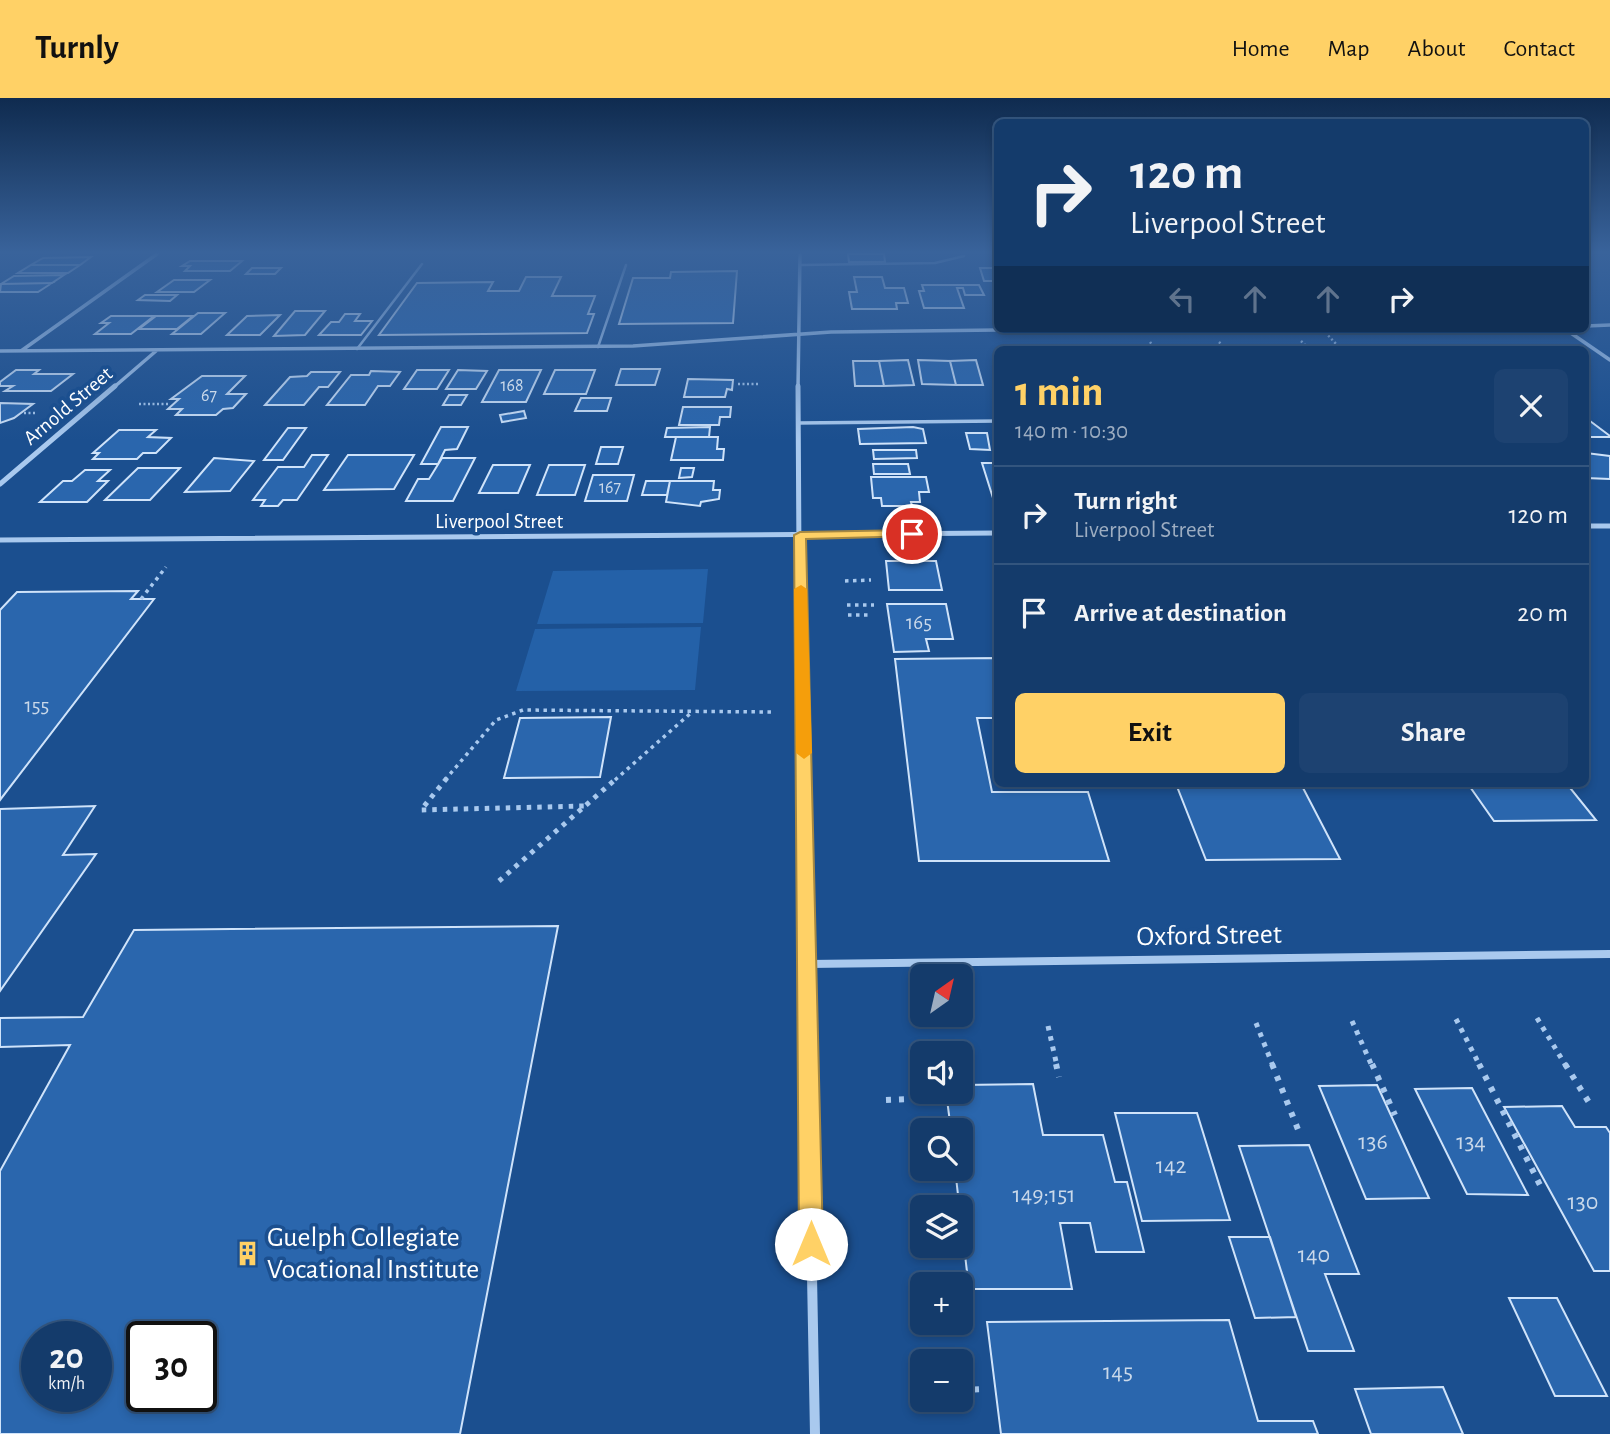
<!DOCTYPE html>
<meta charset="utf-8">
<style>
:root{--surface:#143b6b;--page:#1d4271;--text:#f1f3f6;--muted:#9dadc1;--line:#33557e;--accent:#ffd166}
body{margin:0;font-family:"Alegreya Sans",sans-serif;background:var(--page);color:var(--text);height:100vh;display:flex;flex-direction:column;font-size:26px;white-space:nowrap}
*{box-sizing:border-box;margin:0}
p{font-size:23px;color:var(--muted)}
.icon{flex:none;width:38px;height:38px;fill:none;stroke:currentColor;stroke-width:2;stroke-linecap:round;stroke-linejoin:round}
.map{position:relative;flex:1;overflow:hidden}
.details{position:absolute;left:994px;top:248px;width:595px;height:441px;display:flex;flex-direction:column;background:var(--surface);border-radius:10px;box-shadow:0 4px 10px #0003,0 0 0 2px var(--line)}
.details>*{flex:none}
.hud{position:absolute;left:994px;top:21px;width:595px;height:214px;border-radius:10px;box-shadow:0 4px 10px #0003,0 0 0 2px var(--line);background:#143b6b;color:var(--text);overflow:hidden}
.needle{width:46px;rotate:34deg}
.tools{position:absolute;left:910px;top:866px;display:grid;gap:14px}
.tools a{display:grid;place-items:center;width:63px;height:63px;border-radius:10px;background:var(--surface);box-shadow:0 4px 10px #0003,0 0 0 2px var(--line);font-size:35px}
.speed{position:absolute;left:21px;top:1223px;display:flex;gap:14px;font-size:35px;font-weight:700;text-align:center}
.speed>*{display:grid;place-content:center;width:91px;height:91px;border-radius:50%;background:var(--surface);box-shadow:0 4px 10px #0003,0 0 0 2px var(--line);line-height:1}
.speed small{font-size:18px;font-weight:400}
.speed .limit{border:4px solid #111;border-radius:10px;background:#fff;color:#111}
.pin{position:absolute;display:grid;place-items:center;width:60px;height:60px;color:#fff;margin:-30px;border:4px solid #fff;border-radius:50%;box-shadow:0 2px 7px #0007}
.me{position:absolute;width:77px;margin:-38px;rotate:0deg;stroke-linejoin:round;filter:drop-shadow(0 0 5px #0008)}
.turn{display:flex;align-items:center;gap:24px;height:147px;padding:0 21px;font-size:32px}
.turn .icon{width:91px;height:91px;stroke-width:2.5}
.turn b{display:block;font-size:49px;line-height:60px}
.lanes{display:flex;align-items:center;height:66px;padding:0 21px;background:#0003;justify-content:center;gap:35px;direction:ltr}
.lanes .off{opacity:.35}
.round{display:grid;place-items:center;flex:none;width:74px;height:74px;border-radius:10px;background:var(--page)}
.head{display:flex;align-items:center;justify-content:space-between;height:119px;padding:0 21px}
h1{font-size:42px;font-weight:700;line-height:52px;color:var(--accent)}
.button{display:flex;gap:14px;margin-top:auto;padding:14px 21px}
.button a{flex:1;height:80px;border-radius:10px;background:var(--accent);color:#111;font-size:28px;font-weight:700;line-height:80px;text-align:center}
.button a+a{background:var(--page);color:var(--text)}
ul{padding:0;list-style:none}
li{display:flex;align-items:center;gap:21px;height:98px;padding:0 21px;border-top:2px solid var(--line)}
li div{flex:1}
li b{display:block;font-size:26px}
li em{font-style:normal}
header{display:flex;align-items:center;gap:42px;box-sizing:border-box;height:98px;padding:0 35px;background:var(--accent);color:#111}
header strong{font-size:33px}
nav{display:flex;gap:38px;margin-inline-start:auto;font-size:24px}
.map>svg:first-child{display:block}
.green{fill:#2461a8}
.building{fill:#2a66ad;stroke:#cfe3fa;stroke-width:2;fill-rule:evenodd}
.lines{fill:none;stroke-linecap:round;stroke-linejoin:round}
.path-far3{stroke:#a9c9ee;stroke-width:2.5;stroke-dasharray:2 2.5;stroke-linecap:butt}
.path-far2{stroke:#a9c9ee;stroke-width:3.5;stroke-dasharray:3.5 4.5;stroke-linecap:butt}
.path-far1{stroke:#a9c9ee;stroke-width:5;stroke-dasharray:4.5 6;stroke-linecap:butt}
.path{stroke:#a9c9ee;stroke-width:6;stroke-dasharray:5 8;stroke-linecap:butt}
.service-far1{stroke:#a9c9ee;stroke-width:2.5}
.service{stroke:#a9c9ee;stroke-width:3.5}
.minor-far4{stroke:#a9c9ee;stroke-width:3.5}
.minor-far3{stroke:#a9c9ee;stroke-width:5}
.minor-far2{stroke:#a9c9ee;stroke-width:6}
.minor-far1{stroke:#a9c9ee;stroke-width:8}
.minor{stroke:#a9c9ee;stroke-width:10}
.route{fill:#ffd166;stroke:#a68842;stroke-width:2}
.slow{fill:#f59e0b}
.labels{text-anchor:middle;dominant-baseline:central;stroke-width:7;stroke-linejoin:round;paint-order:stroke}
.far-number-label{font-size:18px;fill:#cad9ea}
.far-street-label{font-size:21px;fill:#fff;stroke:#1b4f8f}
.number-label{font-size:21px;fill:#cad9ea}
.near-number-label{font-size:24px;fill:#cad9ea}
.near-street-label{font-size:28px;fill:#fff;stroke:#1b4f8f}
.near-poi-label{font-size:28px;fill:#fff;stroke:#1b4f8f;text-anchor:start}
</style>
<header>
<strong>Turnly</strong>
<nav><a>Home</a><a>Map</a><a>About</a><a>Contact</a></nav>
</header>
<div class="map">
<svg width="1610" height="1336" viewBox="0 0 1610 1336">
<rect width="100%" height="100%" fill="#1b4f8f"/>
<!-- green -->
<path class="green" d="M708,471L703,525L537,526L553,473Z
M701,529L695,592L516,593L535,531Z"/>
<!-- building -->
<path class="building" d="M848,156H884L885,164H849Z
M91,159L80,167H31L43,160Z
M190,163H242L230,173H185L190,168H182Z
M31,167H80L68,175H18Z
M252,170H281L275,176H246Z
M980,170H998V183H984Z
M737,173L733,225L619,226L633,180H670L671,174Z
M64,177L52,185L1,186L14,178Z
M526,179H561L552,198H595L588,216H594L587,235L379,237L417,185L493,184L488,193H519Z
M854,179H882L885,190H904L908,205H896L897,211H852L849,194H857Z
M174,182H210L194,194H157Z
M52,185L38,194H0L1,186Z
M922,187H979L984,197H965L963,190H957L964,210H924L919,193H924Z
M145,197H177L170,203L138,202Z
M295,213H325L305,237L274,238Z
M198,215H225L201,236H172Z
M345,216H360L355,223H372L361,237H319L331,224H339Z
M280,217L260,237H227L247,218Z
M111,218H154L131,236H95L109,225H101Z
M156,218H193L177,231H139Z
M908,262L914,287L884,288L879,263Z
M918,262L950,263L956,287L922,286Z
M976,262L983,287H956L950,263Z
M853,263H879L884,288H855Z
M621,271H660L655,287H616Z
M16,272H39L34,276H73L51,293H5L13,288H0V284Z
M417,272H449L437,291H404Z
M458,272L487,273L476,291H446Z
M499,272H541L526,304H482Z
M555,272H595L586,296H544Z
M371,273L400,274L390,288H378L365,307H327L351,277H369Z
M311,274H340L328,289H319L304,307H265L290,279L307,278Z
M202,278H245L227,296H246L233,310L223,311L216,317H176L182,311H168L179,301H171Z
M688,281L733,282L732,292L727,291L725,299H684Z
M449,297H467L461,307H443Z
M581,300H611L607,313H575Z
M0,305L33,306L14,320L0,325Z
M683,309H731L730,319H720L719,327H679Z
M524,313L526,320L502,324L500,317Z
M1586,320L1610,338V339H1586Z
M441,329H468L457,351L445,352L438,366H421Z
M710,329L709,339H665L667,330Z
M913,329L923,331L926,345L860,346L858,331Z
M288,330H306L283,362H264Z
M119,332H156L148,339L171,340L156,355H143L137,361H93L99,355H93Z
M966,335H987L990,352L970,351Z
M676,339H718L717,351H724L723,362H671Z
M601,349H623L618,366H596Z
M873,352H916L917,360L874,361Z
M1586,355L1610,358V381L1586,380Z
M312,357H328L297,402H283L278,408H261L265,402H253L278,369H304Z
M348,357H414L394,391L324,392Z
M214,360L254,363L230,393L185,394Z
M442,360H475L453,403H406L418,381H429Z
M982,365H998V400H993Z
M873,366H908L910,376H874Z
M493,367H530L518,395H479Z
M549,367H585L575,397H537Z
M138,370H180L150,402H105Z
M681,370H694L692,379L679,380Z
M85,372H110L98,383H108L87,404H40L63,383H72Z
M593,377H634L627,403H585Z
M871,379H926L929,394H919L920,404H911L912,408H882L881,400H873Z
M646,383H670L667,397H642Z
M670,383H714L713,392H720L719,401L701,404L700,408L666,404Z
M886,463H936L942,492H889Z
M138,493L131,501H154L0,702V512L17,494Z
M887,506H946L953,541H926L929,553L894,554Z
M998,560V620H977L992,694H1088L1109,763H919L895,561Z
M611,619L600,679L504,680L520,620Z
M1176,686H1301L1340,761L1206,762Z
M1468,686H1567L1596,722L1494,723Z
M95,708L63,757L96,756L0,893V711Z
M558,828L460,1336H0V1073L70,947L0,949V920L83,919L134,832ZM37,1239H96V1298H37ZM142,1239H201V1298H142Z
M1033,986L1043,1037H1103L1115,1084H1127L1144,1154H1096L1090,1125H1060L1072,1191H969L955,1071H961V1032H951L946,994H961V987Z
M1377,987L1429,1100L1366,1101L1319,988Z
M1472,990L1528,1097L1467,1096L1415,991Z
M1562,1008L1575,1029H1606L1610,1035V1173H1594L1504,1009Z
M1115,1015H1197L1230,1122L1142,1123Z
M1309,1047L1359,1176H1325L1354,1253H1308L1239,1048Z
M1229,1139H1270L1296,1219L1255,1220Z
M1509,1200H1557L1607,1298H1555Z
M1229,1222L1258,1323H1313L1318,1336H1001L987,1224Z
M1443,1289L1463,1336H1371L1355,1291Z"/>
<g class="lines">
<!-- path-far3 -->
<path class="path-far3" d="M1322,231L1340,250
M1301,243L1310,252
M1150,244L1156,252
M1219,244L1227,252
M738,286H759
M139,306H170
M24,315H37"/>
<!-- path-far2 -->
<path class="path-far2" d="M845,483L871,482
M141,501L166,469
M847,507H874
M848,517H872
M445,682L496,622L523,612L774,614
M615,682L692,614"/>
<!-- path-far1 -->
<path class="path-far1" d="M447,680L421,712L584,708
M499,783L617,680
M1537,920L1566,968
M1456,921L1480,968
M1352,923L1372,968
M1256,925L1273,968
M1048,928L1057,968"/>
<!-- path -->
<path class="path" d="M1056,966L1059,979
M1272,966L1299,1034
M1372,966L1395,1017
M1479,966L1540,1087
M1565,966L1590,1006
M886,1002L938,1000
M961,1292L983,1291
M910,1295L922,1294"/>
<!-- service-far1 -->
<path class="service-far1" d="M800,167L935,165L964,158
M598,249L626,167
M357,251L422,166"/>
<!-- service -->
<path class="service" d="M798,325L998,323"/>
<!-- minor-far4 -->
<path class="minor-far4" d="M1586,228L1610,227
M1565,231L1610,262
M0,253L633,248L831,234L1090,231
M21,253L157,156
M113,290L156,253
M798,290L800,156"/>
<!-- minor-far3 -->
<path class="minor-far3" d="M798,288L799,461
M0,386L115,288
M1586,428H1610
M0,442L998,435"/>
<!-- minor-far2 -->
<path class="minor-far2" d="M799,459L803,682"/>
<!-- minor-far1 -->
<path class="minor-far1" d="M803,680L808,968
M808,866L1610,856"/>
<!-- minor -->
<path class="minor" d="M808,966L815,1336"/>
</g>
<!-- sky -->
<linearGradient id="sky" x2="0" y2="1"><stop stop-color="#0f2b4f"/><stop offset="0.45" stop-color="#39639b"/><stop offset="1" stop-color="#39639b" stop-opacity="0"/></linearGradient>
<rect width="1610" height="343" fill="url(#sky)"/>
<!-- route -->
<path class="route" d="M912,432L917,433V438L806,441L823,1146L819,1154L811,1157L802,1154L799,1146L794,437L800,434Z"/>
<!-- slow -->
<path class="slow" d="M801,487L807,491L812,655L804,661L796,655L794,491Z"/>
<!-- icons -->
<defs>
<symbol id="building-bare" viewBox="-9 -9 18 18"><path d="M-4-6H4V6H1V3H-1V6H-4ZM-2.5-4.3h1.7v1.8h-1.7ZM.8-4.3h1.7v1.8H.8ZM-2.5-1h1.7V.8h-1.7ZM.8-1h1.7V.8H.8Z" fill="#ffd166" stroke="#1b4f8f" stroke-width="2.5" paint-order="stroke"/></symbol>
</defs>
<g fill-rule="evenodd">
<use href="#building-bare" x="230" y="1138" width="35" height="35"/>
</g>
<g class="labels">
<!-- far-number labels -->
<g class="far-number-label">
<text x="512" y="288">168</text>
<text x="209" y="298">67</text>
<text x="610" y="390">167</text>
</g>
<!-- far-street labels -->
<g class="far-street-label">
<text transform="translate(68 308) rotate(-40)">Arnold Street</text>
<text x="499" y="423">Liverpool Street</text>
</g>
<!-- number labels -->
<g class="number-label">
<text x="919" y="524">165</text>
<text x="37" y="607">155</text>
</g>
<!-- near-number labels -->
<g class="near-number-label">
<text x="1373" y="1044">136</text>
<text x="1471" y="1044">134</text>
<text x="1171" y="1068">142</text>
<text x="1044" y="1097">149;151</text>
<text x="1583" y="1104">130</text>
<text x="1314" y="1157">140</text>
<text x="1118" y="1274">145</text>
</g>
<!-- near-street labels -->
<g class="near-street-label">
<text transform="translate(1209 838) rotate(-1)">Oxford Street</text>
</g>
<!-- near-poi labels -->
<g class="near-poi-label">
<text x="267" y="1140">Guelph Collegiate<tspan x="267" dy="32">Vocational Institute</tspan></text>
</g>
</g>
</svg>
<div class="tools">
<a><svg class="needle" viewBox="-14 -14 28 28"><path d="M0-13l5 13h-10z" fill="#e53935"/><path d="M0 13l5-13h-10z" fill="#9dadc1"/></svg></a>
<a><svg class="icon" aria-label="sound" viewBox="0 0 24 24"><path d="M4 9h4l5-4v14l-5-4H4zM17 9q2 3 0 6"/></svg></a>
<a><svg class="icon" aria-label="search" viewBox="0 0 24 24"><circle cx="10" cy="10" r="6"/><path d="M15 15l6 6"/></svg></a>
<a><svg class="icon" aria-label="layers" viewBox="0 0 24 24"><path d="M12 4l9 5-9 5-9-5zM3 14l9 5 9-5"/></svg></a>
<a>+</a>
<a>−</a>
</div>
<div class="speed"><div>20<small>km/h</small></div><div class="limit">30</div></div>
<div class="pin" style="left:912px;top:436px;background:#d93025"><svg class="icon" aria-label="arrive" viewBox="0 0 24 24"><path d="M6 21V4h12l-3 4 3 4H6"/></svg></div>
<svg class="me" style="left:811px;top:1146px" viewBox="-20 -20 40 40"><circle r="19" fill="#fff"/><path d="M0-13L10 11 0 6-10 11z" fill="#ffd166"/></svg>
<div class="hud">
<div class="turn"><svg class="icon" aria-label="right" viewBox="0 0 24 24"><path d="M7 20v-9h11M14 6l5 5-5 5"/></svg><div><b>120 m</b>Liverpool Street</div></div>
<div class="lanes"><svg class="icon off" aria-label="left" viewBox="0 0 24 24"><path d="M17 20v-9H6M10 6l-5 5 5 5"/></svg><svg class="icon off" aria-label="ahead" viewBox="0 0 24 24"><path d="M12 20V5M6 11l6-6 6 6"/></svg><svg class="icon off" aria-label="ahead" viewBox="0 0 24 24"><path d="M12 20V5M6 11l6-6 6 6"/></svg><svg class="icon" aria-label="right" viewBox="0 0 24 24"><path d="M7 20v-9h11M14 6l5 5-5 5"/></svg></div>
</div>
<section class="details">
<div class="head"><div><h1>1 min</h1><p>140 m · 10:30</p></div><a class="round"><svg class="icon" aria-label="close" viewBox="0 0 24 24"><path d="M6 6l12 12M18 6L6 18"/></svg></a></div>
<ul>
<li><svg class="icon" aria-label="right" viewBox="0 0 24 24"><path d="M7 20v-9h11M14 6l5 5-5 5"/></svg><div><b>Turn right</b><p>Liverpool Street</p></div><em>120 m</em></li>
<li><svg class="icon" aria-label="arrive" viewBox="0 0 24 24"><path d="M6 21V4h12l-3 4 3 4H6"/></svg><div><b>Arrive at destination</b></div><em>20 m</em></li>
</ul>
<div class="button"><a>Exit</a><a>Share</a></div>
</section>
</div>
